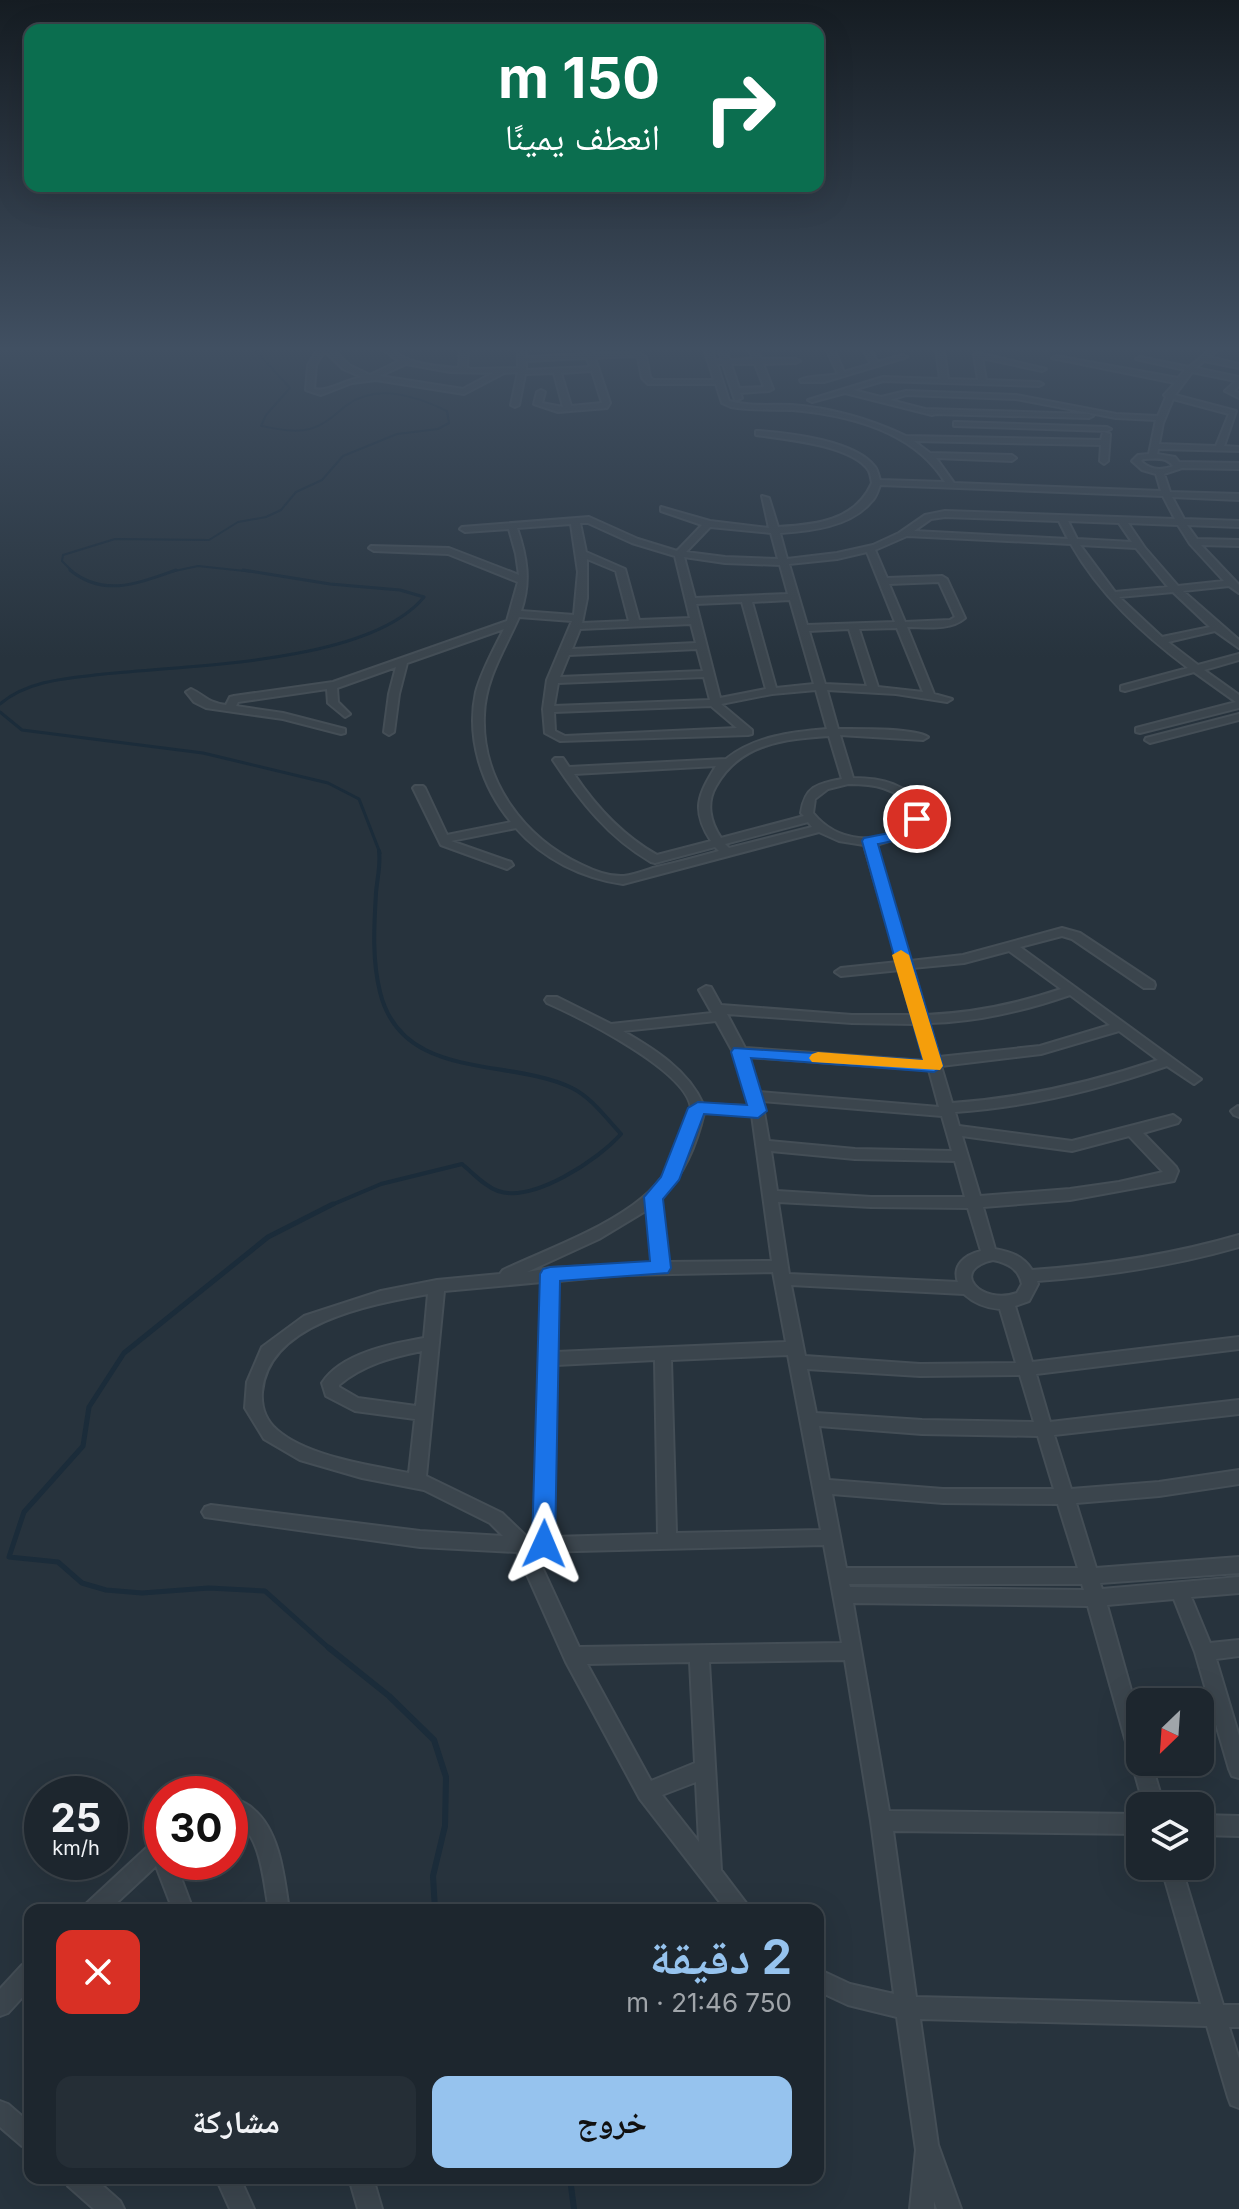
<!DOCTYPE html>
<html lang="ar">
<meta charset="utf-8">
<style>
:root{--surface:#1d262e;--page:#252e36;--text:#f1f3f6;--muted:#a0a5aa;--line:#3b434a;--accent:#96c3ee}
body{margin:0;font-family:Inter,"Noto Naskh Arabic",sans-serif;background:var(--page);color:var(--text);direction:rtl;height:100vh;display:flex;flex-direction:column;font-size:30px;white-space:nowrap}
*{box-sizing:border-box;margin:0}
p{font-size:26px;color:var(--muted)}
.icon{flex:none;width:44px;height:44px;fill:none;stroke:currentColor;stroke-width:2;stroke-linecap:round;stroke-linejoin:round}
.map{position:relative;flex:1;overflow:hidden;direction:ltr}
.panel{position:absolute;left:24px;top:1904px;width:800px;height:280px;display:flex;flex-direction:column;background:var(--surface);border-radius:16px;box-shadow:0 8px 32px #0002,0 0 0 2px var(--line);direction:rtl}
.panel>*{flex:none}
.top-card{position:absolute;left:24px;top:24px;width:800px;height:168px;border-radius:16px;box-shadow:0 8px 32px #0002,0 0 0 2px var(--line);direction:rtl;background:#0b6e4f;color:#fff;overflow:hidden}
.needle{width:52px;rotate:205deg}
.tools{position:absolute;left:1126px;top:1688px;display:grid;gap:16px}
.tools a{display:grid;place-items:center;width:88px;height:88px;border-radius:16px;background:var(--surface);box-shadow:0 8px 32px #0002,0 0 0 2px var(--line);font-size:40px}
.speed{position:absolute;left:24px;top:1776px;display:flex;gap:16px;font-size:40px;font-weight:700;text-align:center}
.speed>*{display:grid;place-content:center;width:104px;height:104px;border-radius:50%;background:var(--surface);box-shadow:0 8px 32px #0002,0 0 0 2px var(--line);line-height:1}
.speed small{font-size:20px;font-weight:400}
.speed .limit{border:12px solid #d22;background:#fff;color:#111}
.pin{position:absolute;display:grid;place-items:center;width:68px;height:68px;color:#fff;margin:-34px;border:4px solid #fff;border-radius:50%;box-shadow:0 2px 8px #0007}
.me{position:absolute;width:88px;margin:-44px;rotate:1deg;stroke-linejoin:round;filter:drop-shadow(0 0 6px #0008)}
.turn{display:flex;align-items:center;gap:28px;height:168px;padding:0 32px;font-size:36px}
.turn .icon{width:104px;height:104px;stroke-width:2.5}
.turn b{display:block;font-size:56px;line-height:68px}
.round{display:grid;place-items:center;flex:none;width:84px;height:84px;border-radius:16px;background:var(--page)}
.summary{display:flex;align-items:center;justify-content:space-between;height:136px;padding:0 32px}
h1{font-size:48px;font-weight:700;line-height:60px;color:var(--accent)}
.cta{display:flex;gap:16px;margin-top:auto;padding:16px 32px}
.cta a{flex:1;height:92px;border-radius:16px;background:var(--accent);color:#111;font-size:32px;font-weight:700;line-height:92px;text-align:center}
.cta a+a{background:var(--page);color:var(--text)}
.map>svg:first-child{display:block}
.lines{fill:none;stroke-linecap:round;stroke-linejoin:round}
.stream-far4{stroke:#1b2c3a;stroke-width:2}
.stream-far3{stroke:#1b2c3a;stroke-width:3}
.stream-far2{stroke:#1b2c3a;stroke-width:4}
.stream-far1{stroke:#1b2c3a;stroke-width:5}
.stream{stroke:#1b2c3a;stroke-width:6}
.minor-casing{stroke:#444e56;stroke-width:4}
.minor{fill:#3b454d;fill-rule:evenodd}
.route{fill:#1a73e8;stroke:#114b97;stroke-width:2}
.slow{fill:#f59e0b}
</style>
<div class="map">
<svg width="1239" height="2209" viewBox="0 0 1239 2209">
<rect width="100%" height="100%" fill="#27333d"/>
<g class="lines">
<!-- stream-far4 -->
<path class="stream-far4" d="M73,572L62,561L63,555L115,539L209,540L238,522L266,517L281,510L296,492L322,480L343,456L397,434L438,429L449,423L447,411C416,396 377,383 347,405C335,414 325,425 310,429C294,433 277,429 261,426L266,415L290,388L254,349
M170,572L198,566L254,572"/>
<!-- stream-far3 -->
<path class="stream-far3" d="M70,570C104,598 139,583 176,570
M0,704C28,680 69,678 104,674C187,665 369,664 424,597L400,590L330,584L243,570
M0,712L22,730L203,753L328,783L359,799L380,853"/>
<!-- stream-far2 -->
<path class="stream-far2" d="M329,1206L381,1184L462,1164C473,1173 484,1186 498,1191C533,1203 598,1160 621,1134C606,1118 592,1098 572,1088C508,1057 402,1082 380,992C372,960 374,926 376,893C377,879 381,865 379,851"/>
<!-- stream-far1 -->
<path class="stream-far1" d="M331,1650L265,1591L209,1588L142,1593L106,1590L82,1583L58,1562L9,1557L24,1512L83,1446L89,1407L124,1353L268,1237L333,1204"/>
<!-- stream -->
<path class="stream" d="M329,1648L389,1696L434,1740L446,1777L445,1826L433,1876L435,1910
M570,2178L574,2209"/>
<defs>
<path id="minor" d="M318,349H332L349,365L370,375L399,361L382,349C394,349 402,358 413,361C427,366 444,367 459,368L460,349H468L467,368L471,369L518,368V349H526V357L586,354L584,349H592L593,354L635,352L646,357L650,377L653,380H714L704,349H712L715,360H722L718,349H726L729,360L753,359L749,349H757L761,359H796L800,361L796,363L763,364L773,389L769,391L740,393L742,398L738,400H735L723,364H717L729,401C750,407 771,404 792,405C831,408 870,419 906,436L1101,440L1103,432L1110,434L1108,461L1104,464L1100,461L1101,445L914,441L930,453L1012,455L1016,458L1012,461L936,458L954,483L1161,491L1156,474L1142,470L1132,461L1138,455L1149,454L1156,420L1116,418L1016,399L906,395L890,400L925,409L1089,414L1093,416L1089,418L936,414L932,415L845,393L812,402L808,400L883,377L940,379L936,349H944L948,379L978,380L974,355L978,353L1046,369L1042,371L982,358L986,380L1039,382L1043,384L1039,386L883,381L853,390L881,397L906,391L1016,395L1116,414L1158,416L1166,397L1164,395L1175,383L1052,358L1056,356L1178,378L1185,370L1136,359L1140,357L1189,367L1211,349H1220L1209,357L1239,364V368L1204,361L1196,368L1239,377V386L1234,391L1239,393V398L1225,391L1236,381L1192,372L1175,395L1236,411L1224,446L1239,447V451L1158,449L1157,454L1175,457L1179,462L1239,463V469L1182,468L1164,474L1170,492L1239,494V500L1172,497L1184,519L1239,521V527L1187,525L1197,539L1239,540V546L1201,545L1239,585V593L1229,586L1183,591L1239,640V648L1215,631L1168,642L1198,665L1239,654V660L1204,670L1239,695V708L1140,733L1136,732V728L1236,702L1194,672L1125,691L1121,690V686L1188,668C1143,634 1100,595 1071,544L907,536L875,550L887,578L942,576L947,579L965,618C950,631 926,627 907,627L934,694L952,699L947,702L896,694L827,690L838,729C859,729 913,728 928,737L923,740L840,735L853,778C882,778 907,784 924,809L921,824L908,835L876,845L910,961L963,955L1062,928L1080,933L1154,982L1155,985L1154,988H1144L1072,939L1062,936L1020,947L1201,1079L1194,1084L1167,1066C1098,1090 1029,1107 955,1112L959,1126L1072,1141L1173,1115L1180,1120L1178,1123L1143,1133L1176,1167L1178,1171L1174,1181L1070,1200L983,1207L995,1249C1011,1252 1023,1256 1032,1270C1103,1265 1171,1255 1239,1235V1247C1173,1266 1106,1276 1037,1281L1038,1284L1029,1301L1015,1306L1032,1362L1239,1337V1349L1036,1374L1050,1422L1239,1400V1414L1054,1435L1071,1489L1159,1482L1239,1470V1484L1159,1496L1076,1503L1096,1568L1239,1557V1573L1100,1583L1102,1589L1239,1577V1593L1191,1597L1210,1643L1239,1640V1656L1216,1659L1239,1736V1778L1232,1776L1229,1769L1195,1652L1174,1599L1107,1605L1140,1722V1762H1151L1164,1806H1144L1088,1606L853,1603L889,1811L1140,1814V1834L893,1831L916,1997L1201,2004L1161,1866H1181L1223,2005H1239V2027H1229L1239,2059V2108L1231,2105L1228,2097L1207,2026L920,2019L938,2145L961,2209H937L934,2201V2209H910L916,2150L897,2017L848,2005L818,1991V1969L850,1984L894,1994L871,1821L845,1660L709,1662L721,1870L746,1903L749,1910H726L640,1799L566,1662L517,1552L420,1547L205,1517L202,1512L205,1507L211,1505L420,1531L503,1536L490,1523L424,1490L362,1478L300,1460L264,1439L245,1408L247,1382L262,1347L304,1316L381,1291L437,1280L500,1274L503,1270C546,1250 594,1233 633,1205C656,1189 670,1170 680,1144C684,1134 691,1119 691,1109C689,1071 579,1017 547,1003L545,1000L547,997H557L611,1024L712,1013L699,990L706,986L711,987L721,1005L852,1015H913L900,970L841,976L835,972L841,968L898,962L864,845L839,841L819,832L623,884C582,878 543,859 516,828L451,841L511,862L513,865L507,869L441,845L413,788L415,786H423L425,788L447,835L511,822C482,787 466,738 476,692C482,670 494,649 504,629L407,663L399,694L394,732L389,735L384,732L389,694L396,667L337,688L338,702L350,714L345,717L328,703L327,689L238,702L236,706L283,713L345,729V733L341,734L283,719L206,708L194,702L186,692L191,689C206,696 206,702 226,705L230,697L234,696L333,682L507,621L518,582L448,554L374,551L369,548L371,546L449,548L519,575L516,554L509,529L465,532L460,529L462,527L589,517L638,539L677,551L702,525L661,511V507L710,521L769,528L762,496L769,498L778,527C816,525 855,521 872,483C871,479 871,475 869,471C853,445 784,439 756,435V431H759C790,433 856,441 875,467C877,469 879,477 880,480L945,482C914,431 849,415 793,410C773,409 752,411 731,407L722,403L716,384H648L642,378L638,358L634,356L595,358L610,403L607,408L558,412L534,404L537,392L541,390L545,392L542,403L563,407L554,373L525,374L519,405L515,407L511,405L518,372L504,373L464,394L376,380L352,383L321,395L306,390L308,365ZM323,353H327L343,369L362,377C347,379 329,392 314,389L316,365ZM587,358L590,367L526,370V361ZM406,364L450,372L493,373L463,389L380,376ZM731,364H755L764,387L739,388ZM592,371L602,403L571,406L561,373ZM1173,399L1229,414L1216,446L1159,444L1163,423ZM1143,459C1154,459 1166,456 1173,466C1161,471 1150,470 1141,461ZM880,485L1163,496L1175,519L945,511L925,515L899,533L873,545L837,553L787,559L780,533C810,531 850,527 871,502C876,498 878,490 880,485ZM945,517L1059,521L1068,539L914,531L931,519ZM1068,521L1119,523L1132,542L1077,539ZM580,523H588L632,543L675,556L690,618L639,620L625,569L586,552ZM1128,523L1178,525L1190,544L1224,581L1178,586L1145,548ZM571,524L578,572L574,615L521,611C531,582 527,557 517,528ZM710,527L771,533L778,559L725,557L686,552ZM1080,545L1136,548L1168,587L1115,592ZM867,552L895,622L807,625L789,564L837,559ZM684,557L725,563L780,565L788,594L695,598ZM587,559L616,571L629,621L582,623L587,598ZM939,582L955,617L950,620L905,622L889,584ZM1173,592L1210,627L1162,637L1119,597ZM790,600L814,684L776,688L752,602ZM742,602L766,689L720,698L696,604ZM519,617L572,621L547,680L543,709L545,733L560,741L748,735L752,734V730L721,704L772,694L816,690L827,729C792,732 755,736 726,759L569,767L563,758H555L553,760C580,801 608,837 651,862L655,863L715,847L719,851C697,857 675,863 653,868C644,871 633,875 624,876C610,877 594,871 582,865C524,838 481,781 484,715C485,679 505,649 519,617ZM691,624L696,643L572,649L580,629ZM897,628L923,692L878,687L859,629ZM849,629L867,686L825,684L809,631ZM697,649L703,671L560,677L569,655ZM704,677L710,700L554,706L558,683ZM711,706L737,728L565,736L555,731L554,712ZM829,736L842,779C817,784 805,786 801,813L804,816L721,838C710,822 706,803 716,786C740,743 785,739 829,736ZM716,766C698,795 691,810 711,841L657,855C622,835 596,807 574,774ZM848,784C873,784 897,787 912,809L909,823C879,846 837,843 813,813L815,799L828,789ZM808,822L812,827L729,848L725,844ZM1009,951L1061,989C1017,1004 973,1013 926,1015L912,968L964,963ZM1070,995L1110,1025L1040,1046L939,1057L929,1023C977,1022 1024,1011 1070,995ZM727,1014L852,1023L915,1024L926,1061L745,1048ZM716,1021L733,1052L749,1106L703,1104C688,1070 654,1049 623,1031ZM1119,1031L1158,1060C1090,1083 1024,1098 952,1103L941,1066L1041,1054ZM748,1057L929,1070L939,1107L759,1092ZM762,1101L942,1116L952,1151L855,1149L769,1141ZM704,1113L752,1115L772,1261L668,1262L661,1199C684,1174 696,1146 704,1113ZM962,1136L1072,1151L1129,1136L1163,1172L1119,1182L1070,1189L980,1196ZM771,1151L855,1159L955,1161L965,1197H871L777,1191ZM778,1202L871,1207L968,1208L981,1251C965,1255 952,1265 958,1282L789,1274ZM647,1210L653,1263L550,1268L527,1272L599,1239ZM993,1260C1008,1263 1019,1269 1022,1284L1017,1293C981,1306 948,1270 993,1260ZM773,1272L786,1342L556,1352L558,1281L621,1275ZM542,1282L535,1537H527L502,1513L426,1476L444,1291ZM791,1285L964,1294C974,1303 986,1308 1000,1309L1016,1363L920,1364L805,1356ZM428,1294L424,1338C391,1344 341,1353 322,1383L326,1396L355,1411L415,1419L409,1473C370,1465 308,1457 277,1430C265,1420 261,1406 262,1392C268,1322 373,1304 428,1294ZM422,1351L416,1406L358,1398L339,1387V1385C363,1365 392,1357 422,1351ZM788,1355L821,1530L676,1533L671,1360ZM655,1360L658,1534L553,1537L556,1365ZM807,1369L920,1376L1020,1375L1034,1422L922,1420L816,1413ZM819,1426L922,1434L1038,1436L1054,1489H943L829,1480ZM832,1494L943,1503L1058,1504L1078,1568H846ZM824,1545L842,1643L579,1647L535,1552ZM849,1584H1082L1084,1590L850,1587ZM690,1662L695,1763L651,1781L587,1664ZM696,1782L699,1842L662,1795Z
M826,349H834L844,372L871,364L863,349H871L877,362L903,355L907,357L824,382H801L800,380C810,375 826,377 838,374Z
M957,422L1107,427L1111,429L1107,431L954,426V422Z
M1239,714V720L1150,743L1145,740L1146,738Z
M1238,1106L1239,1107V1117L1234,1115L1231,1111Z
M230,1797C238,1800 247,1803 253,1809C280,1831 284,1877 289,1910H269C263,1880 262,1831 230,1817Z
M1200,1815L1239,1816V1836L1200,1835Z
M162,1837V1862H175L193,1910H173L156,1866L109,1910H84L87,1903L155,1840Z
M30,1962V1989L8,2013L0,2016V1989L22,1965Z
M0,2101L8,2104L30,2123V2149L22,2146L0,2127Z
M64,2178H94L120,2201L124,2209H94L68,2186Z
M216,2178H240L254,2209H230Z
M349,2178H373L382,2209H358Z"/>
</defs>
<!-- minor casing -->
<use href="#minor" class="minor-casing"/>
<!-- minor -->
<use href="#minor" class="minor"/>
</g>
<!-- sky -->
<linearGradient id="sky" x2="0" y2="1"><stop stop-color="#151c22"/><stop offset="0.53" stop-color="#415062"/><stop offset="1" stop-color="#415062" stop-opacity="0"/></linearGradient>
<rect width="1239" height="658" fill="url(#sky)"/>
<!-- route -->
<path class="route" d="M917,815L925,819C912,838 899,840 878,844L943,1066L934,1072L751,1058L767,1111L758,1118L704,1114L679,1180L663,1199L671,1268L668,1273L560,1281L555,1544L552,1551L544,1554L535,1551L532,1544L540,1274L543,1269L550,1267L650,1261L644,1197L661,1177L688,1108L698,1102L747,1105L731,1052L734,1048L923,1060L862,841L864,838L894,832Z"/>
<!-- slow -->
<path class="slow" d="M901,950L909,955L943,1066L940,1070L812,1062L809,1058L812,1054L818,1052L923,1060L892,955Z"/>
</svg>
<div class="tools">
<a><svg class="needle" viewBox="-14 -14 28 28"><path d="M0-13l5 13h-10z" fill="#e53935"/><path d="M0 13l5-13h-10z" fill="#a0a5aa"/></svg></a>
<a><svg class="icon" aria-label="layers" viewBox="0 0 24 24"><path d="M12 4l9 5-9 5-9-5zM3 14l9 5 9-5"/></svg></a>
</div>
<div class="speed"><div>25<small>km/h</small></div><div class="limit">30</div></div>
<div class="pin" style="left:917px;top:819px;background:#d93025"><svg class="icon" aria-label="arrive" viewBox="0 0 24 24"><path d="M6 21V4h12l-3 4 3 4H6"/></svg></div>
<svg class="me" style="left:544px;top:1544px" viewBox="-20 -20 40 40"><path d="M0-17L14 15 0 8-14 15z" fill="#1a73e8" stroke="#fff" stroke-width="4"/></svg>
<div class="top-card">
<div class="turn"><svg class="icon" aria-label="right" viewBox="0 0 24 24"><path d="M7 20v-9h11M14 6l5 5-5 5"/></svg><div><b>150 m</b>انعطف يمينًا</div></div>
</div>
<section class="panel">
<div class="summary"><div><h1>2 دقيقة</h1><p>750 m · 21:46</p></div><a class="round" style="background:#d93025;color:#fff"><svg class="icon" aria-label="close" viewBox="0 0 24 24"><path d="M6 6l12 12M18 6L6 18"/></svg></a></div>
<div class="cta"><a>خروج</a><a>مشاركة</a></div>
</section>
</div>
